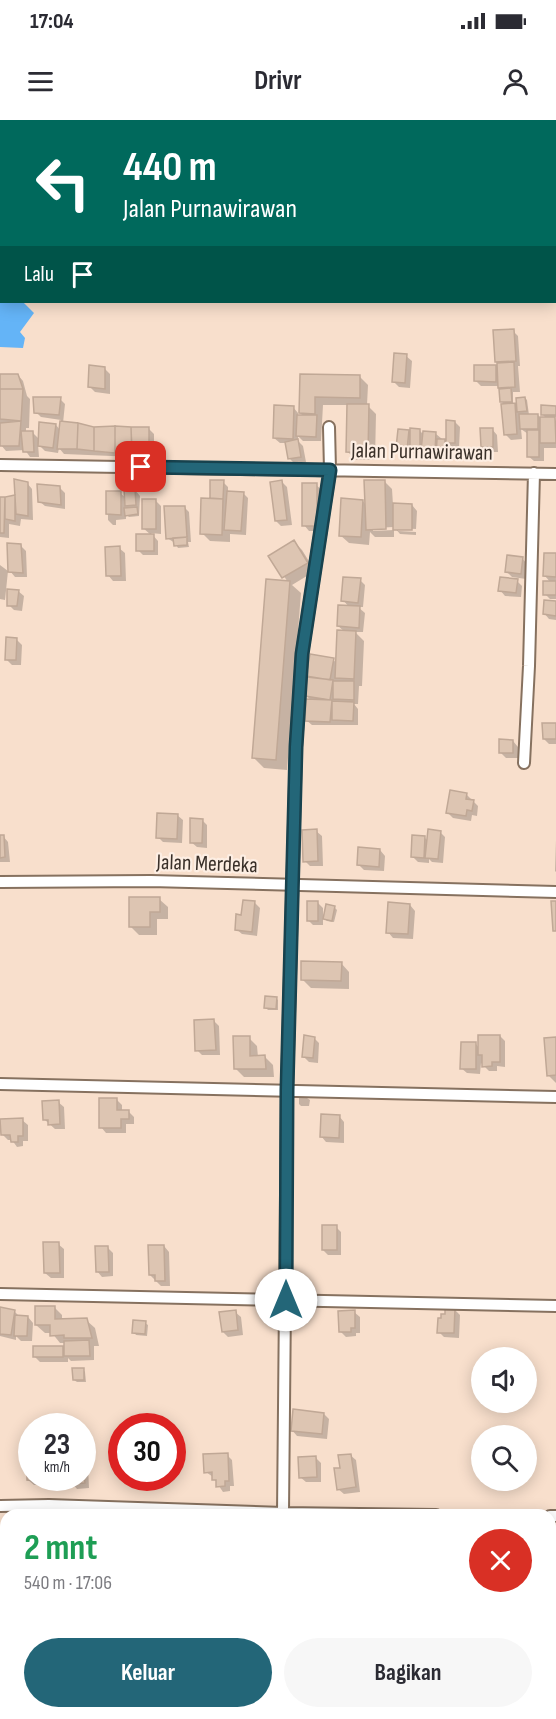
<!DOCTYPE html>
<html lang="id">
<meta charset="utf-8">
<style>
:root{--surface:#fff;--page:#f7f7f7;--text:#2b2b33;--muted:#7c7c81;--accent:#236678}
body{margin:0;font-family:"Sofia Sans Condensed",sans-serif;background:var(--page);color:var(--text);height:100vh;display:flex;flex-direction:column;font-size:22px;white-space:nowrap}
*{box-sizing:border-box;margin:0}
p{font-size:20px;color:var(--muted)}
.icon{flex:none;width:33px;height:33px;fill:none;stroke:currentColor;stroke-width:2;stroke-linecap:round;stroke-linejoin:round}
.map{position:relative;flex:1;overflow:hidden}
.side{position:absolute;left:0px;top:1389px;width:556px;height:210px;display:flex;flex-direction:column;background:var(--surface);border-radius:18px 18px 0 0;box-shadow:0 3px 15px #0003}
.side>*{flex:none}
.banner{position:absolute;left:0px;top:0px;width:556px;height:183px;box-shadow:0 3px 15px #0003;background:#00695c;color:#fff;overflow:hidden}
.buttons{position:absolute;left:471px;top:1227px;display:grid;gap:12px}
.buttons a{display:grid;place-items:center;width:66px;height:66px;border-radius:50%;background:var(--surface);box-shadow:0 3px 15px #0003;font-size:30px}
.speed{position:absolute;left:18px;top:1293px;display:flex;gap:12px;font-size:30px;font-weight:700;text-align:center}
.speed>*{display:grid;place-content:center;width:78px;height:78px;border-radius:50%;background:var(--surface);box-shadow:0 3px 15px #0003;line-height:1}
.speed small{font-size:15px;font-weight:400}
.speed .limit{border:9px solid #d22;background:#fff;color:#111}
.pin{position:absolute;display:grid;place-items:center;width:51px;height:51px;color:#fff;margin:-26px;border-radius:12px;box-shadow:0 3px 9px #0006}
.me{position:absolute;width:66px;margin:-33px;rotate:0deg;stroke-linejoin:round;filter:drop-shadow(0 0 4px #0008)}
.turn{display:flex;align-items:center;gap:21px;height:126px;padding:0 24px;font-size:27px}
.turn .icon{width:78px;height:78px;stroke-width:2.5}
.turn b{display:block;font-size:42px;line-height:51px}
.then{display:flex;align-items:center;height:57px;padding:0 24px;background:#0003;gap:12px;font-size:22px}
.round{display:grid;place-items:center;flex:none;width:63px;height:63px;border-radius:32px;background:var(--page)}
.headline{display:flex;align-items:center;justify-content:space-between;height:102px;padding:0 24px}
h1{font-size:36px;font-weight:700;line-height:45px;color:#1e9e55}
.button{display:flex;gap:12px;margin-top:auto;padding:12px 24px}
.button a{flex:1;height:69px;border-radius:36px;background:var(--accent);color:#fff;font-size:24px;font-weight:700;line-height:69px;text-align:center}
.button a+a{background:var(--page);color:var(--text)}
.status{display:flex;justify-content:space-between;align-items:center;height:42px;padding:0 30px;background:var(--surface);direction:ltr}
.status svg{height:16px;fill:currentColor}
header{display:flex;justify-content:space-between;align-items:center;height:78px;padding:0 24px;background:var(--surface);font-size:27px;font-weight:700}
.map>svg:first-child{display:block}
.water{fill:#64b4f7}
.shadow{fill:#0003}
.building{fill:#ddc5b2;stroke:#c0a896;stroke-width:1.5}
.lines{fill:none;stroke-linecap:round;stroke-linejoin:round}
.street-casing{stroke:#86715f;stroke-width:14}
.street{stroke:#fff;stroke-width:10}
.route-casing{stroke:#17424e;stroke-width:15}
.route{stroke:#236678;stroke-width:10}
.labels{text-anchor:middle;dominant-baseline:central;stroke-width:4.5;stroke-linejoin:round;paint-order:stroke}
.street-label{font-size:22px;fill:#3a3029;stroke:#fdeee3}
</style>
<div class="status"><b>17:04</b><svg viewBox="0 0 49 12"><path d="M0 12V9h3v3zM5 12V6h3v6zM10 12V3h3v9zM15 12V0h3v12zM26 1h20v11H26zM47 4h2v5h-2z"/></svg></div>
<header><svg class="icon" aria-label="menu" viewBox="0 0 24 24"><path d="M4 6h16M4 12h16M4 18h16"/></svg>Drivr<svg class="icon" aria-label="person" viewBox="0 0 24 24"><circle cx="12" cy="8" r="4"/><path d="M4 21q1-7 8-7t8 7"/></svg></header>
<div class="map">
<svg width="556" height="1599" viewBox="0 0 556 1599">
<rect width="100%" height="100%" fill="#f8dfcc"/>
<!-- water -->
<path class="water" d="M0,145L2,182H23L34,193L20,212L25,218L23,228L0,227Z"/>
<!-- shadow -->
<path class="shadow" d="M513,211L518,216L520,246H518L520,272H513V284L518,288L525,278L527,280L529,295H538L541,299H547L542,294L556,287V297H552L556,301V328H544V341H534L528,336V314L521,309L522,319L511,320L506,315L503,283L501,281L502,270L500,266H481L476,261V246L499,247L496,241Z
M406,236L412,241L410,268L399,267L393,261Z
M104,248L110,254V274L95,272L89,266Z
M18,255L23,261L27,276L30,279L29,308H26V313L32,312L40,320L56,305L60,310L61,300L41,297L36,292L60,279L65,284L63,303L94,308L149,309L154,314V342L139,341L135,337L64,334L59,328L58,333L45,331L38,324L39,337H30L25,330L6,331L1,325L0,313V256Z
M301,255L360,257L368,265L367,285L376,294L375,340H356L347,331L348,285H323L321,321H303L298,316V321L303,326L306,342L295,344L290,339L287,323H280L274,318L293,287L298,293V296L304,297L300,293Z
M455,302L460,307L459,328H453L447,322Z
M492,309L497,315L498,332H488L482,327Z
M419,310L424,315L436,314L447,323V339L428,336L424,332V336H416L412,332V334L403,333L398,328L408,311L411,315Z
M212,361L223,362L228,367V372L243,373L248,378L246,415L230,414V422L210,421L202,413L212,380Z
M384,361L392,369L393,385H412L417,391L416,409L398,408V411L416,412V415L400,414L394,407L373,408V411L394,410V417H375L370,412L369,425L349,423L340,415L363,381L366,385Z
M282,362L287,367L292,405L281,406L276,401Z
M27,363L32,369L33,400L21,399L20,406L9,404V418L0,417V377H17Z
M316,365L322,370V411H309L304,405Z
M60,368L65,373V389L45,386L39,381Z
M135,370L140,376L139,396L129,397L126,394V399L116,400V405H113L108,400V394L120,373L126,378Z
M156,381L161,386V414L151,413L158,421V435H143L138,430L151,415L143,408Z
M184,387L189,392L191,422H188L189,427L178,428L175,423L167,418Z
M294,422L302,430L315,451L292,465L301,473L287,650L264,648L253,637L288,462L270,437Z
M20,425L26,431L27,457H15L10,451Z
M119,428L125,433L126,461H113L108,455Z
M556,435V479H550L545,474L551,463L545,456Z
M522,438L527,444L526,459L512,457L507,452Z
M0,445L8,451L5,480L0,479Z
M360,460L365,465L363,487H358L365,493L363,512H355L364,521L362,566H359L358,584H354L358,589V605H312L306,600L311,581L307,576L312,559L308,555L333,540L337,543L345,512L338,506L349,487L343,480Z
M517,461L522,466L521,477L505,476L500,470Z
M18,471L24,476L22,491L14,490L9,485Z
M556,483V500L549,499L544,493Z
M17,520L22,525L21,545H12L6,539Z
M556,604V624H549L544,619Z
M513,621L518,627V638H506L500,632Z
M466,674L478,686L477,696L472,695L471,701L453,698L448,693Z
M177,695L183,700L182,723L163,722L158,717Z
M202,700L207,705V728L197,727L191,722Z
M316,711L322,716L323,746H310L305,741Z
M440,712L445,717L443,743L432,742L429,739V743L418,742L413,737L425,718L428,721Z
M3,716L8,722L10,742H0V717Z
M556,720V752L555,751Z
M380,730L385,736L384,751L364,750L358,744Z
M159,779L168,787V799H157V815H139L131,807Z
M255,783L260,788L257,816L242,814L236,809L243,796Z
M318,783L323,788V805H313L308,800Z
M410,785L415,791L413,819L393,818L388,812Z
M335,788L337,790L334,802L327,801L325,799Z
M341,843L349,852V869L311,868L302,859Z
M276,878L278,880V890H268L266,888Z
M214,901L219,906L220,935H202L197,930Z
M500,916L505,921V947L497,946V951H489L481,943L480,954L467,953L461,948L476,924L479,928Z
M249,918L257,926L258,937H265L273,945L274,957H244L236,949Z
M314,918L319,923L318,943L309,942L304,937Z
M556,919V963L548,955Z
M299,978H307L310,980L309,986H301L299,984Z
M117,980L122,985V991H128L134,997V1004H126V1013H106L101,1007Z
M58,982L64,987L65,1009H55L45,1000Z
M339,996L344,1002V1023L326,1022L321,1016Z
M22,1000L28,1005V1021H23V1026L17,1027L12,1020H8L2,1014Z
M336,1107L341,1112V1135H328L323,1130Z
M58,1124L64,1129V1158H51L45,1153Z
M164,1126L169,1132L170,1166H161L150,1155Z
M107,1127L113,1133V1156L102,1157L97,1151Z
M54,1187L62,1195V1200H86L95,1208L99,1226H94V1240L71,1241L68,1238V1242H40L34,1236V1227L65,1228V1223H60L52,1213H45L36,1205Z
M0,1189L14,1191L20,1197H28L33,1203L32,1221H21L16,1216V1220L0,1216Z
M455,1190L460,1195L459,1218L444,1217L439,1212L442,1200Z
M235,1192L241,1197L243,1215L228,1217L223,1212Z
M354,1192L360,1197V1213H356V1216L346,1217L340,1211Z
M145,1203L148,1205L147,1216L136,1215L134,1212Z
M83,1249L85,1252L86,1262H77L74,1260Z
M324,1294L329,1299L327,1319L297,1316L292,1310Z
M227,1335L232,1340L234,1366H230V1371L223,1372L213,1357L206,1352Z
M350,1335L356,1340L360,1372L344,1374L338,1369L342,1349Z
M315,1337L321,1343V1362H306L300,1357Z
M83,1340L88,1346L89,1368L77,1369L72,1363L70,1358H82Z
M32,1358H45V1365H34L28,1360Z
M127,1358H158L159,1365L133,1366L127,1361Z
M550,1570H556V1591H550Z
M431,1593H466L467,1599H432Z
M521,1593H537V1596L524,1597Z"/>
<!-- building -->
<path class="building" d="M514,209L516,241L495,242L493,210Z
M394,233L407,234L405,263L392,262Z
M514,242L515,267L498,268L497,243Z
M89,245L105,247V269L88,267Z
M474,245H496V262L474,261Z
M0,254H18L23,269H0Z
M300,254L360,255V278L315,277V294L299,293Z
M511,268L512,282H500L499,269Z
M0,269H23L21,301L0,299Z
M33,277H61L59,295L34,293Z
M525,277L527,291L517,292L516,278Z
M515,283L517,314L504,315L501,284Z
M347,284H369L368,333L346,332Z
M274,285L294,286L293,319L273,318Z
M541,285L556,286V295H541Z
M519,294H538V309H520Z
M297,295H317L316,317L296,316Z
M540,297H555L556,323H540Z
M446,300L455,301V323H446Z
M21,301L19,326H0V303Z
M60,301L78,303L77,329H57Z
M39,302L56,304L53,328L38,326Z
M78,303L94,307V331L77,329Z
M115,306L131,307L132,332L115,333Z
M115,306V333L94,331V307Z
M131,307H149V338L132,337Z
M410,308L420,309V331H410Z
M480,308H493V327H481Z
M398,309L409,310L407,330L396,328Z
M527,310H539V337H527Z
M21,311H33L34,332H23Z
M423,311L436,312L435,332L421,331Z
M298,319L301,337L288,339L285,322Z
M437,319H445V338L436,337Z
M14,359L28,362V396L16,394Z
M210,360H224L223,379L210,378Z
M282,360L287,400L275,401L270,362Z
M364,360H385L386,409L366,410Z
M302,363H317V406H302Z
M37,364L60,366L61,385L38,382Z
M124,369H135L136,385L125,386Z
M106,371H121V395L106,394Z
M227,371L244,372L241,411L224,410Z
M15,375V401L5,399V377Z
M0,377H5L4,413H0Z
M201,378L223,379L222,415L200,414Z
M341,378L363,380L361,417L339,416Z
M142,379H156V409H142Z
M393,383L412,384V410H393Z
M164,386H185L187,417L166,419Z
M137,387L138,394L125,396L124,388Z
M136,414H154V431H136Z
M187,417V425L174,426L173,418Z
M294,420L308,443L282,458L268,436Z
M7,423L21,424L23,453L8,452Z
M120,426L121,456H106L105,427Z
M544,433H556V457L543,456Z
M507,435L523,437L521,454L505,452Z
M343,457L361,458L358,483L341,481Z
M500,457L518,459L516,473L498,471Z
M266,459L290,461L276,640L252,638Z
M543,461H556V475H543Z
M7,469L19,470L17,486H7Z
M544,480L556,481V496L543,494Z
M338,485L360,486L359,508L337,506Z
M337,510L356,511L354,559L335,558Z
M6,517L17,518L16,540H5Z
M310,534L334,538L330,560L306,556Z
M307,557L333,560L330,580L305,576Z
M333,561H354V580L333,579Z
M306,579L332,580L330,602L305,601Z
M332,581L354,582L353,601L332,600Z
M542,603H556V619H543Z
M499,619L513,620V633H499Z
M450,670L467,673L466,679L474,680L472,691L467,690L466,696L446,693Z
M157,693L178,694L177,719L156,718Z
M190,698L203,699L202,723H190Z
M317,709L318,741L303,742L302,710Z
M428,709L441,711L438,739L425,738Z
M0,715H4L5,737L0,738Z
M412,715L425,716L424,738L411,737Z
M358,727L380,729L379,747L357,745Z
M129,777H160V792H150V807H129Z
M243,780L255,781L252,812L235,810L236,794L241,795Z
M307,781H318V801H307Z
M551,781H556V811H553Z
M388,782L410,784L408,814L386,813Z
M326,784L335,786L332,801L323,799Z
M301,841L342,842L341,861L301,860Z
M265,876L277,877L276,889L264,888Z
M214,899L216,930L195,931L194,900Z
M304,915L315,917L313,938L302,937Z
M478,915H500V942H492V946L482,947V935H478Z
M233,916H250V936L265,935L266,949H234Z
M556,917V955L547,956L544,918Z
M461,922H476V949H460Z
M99,978H117V990H129V999H121V1008H99Z
M59,980L60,1004L48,1005V1000H43L42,981Z
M321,994L340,995L339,1018L320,1017Z
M23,998V1016H18V1022H11L10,1015H1L0,999Z
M322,1105H337V1130H322Z
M43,1122H59L60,1153H44Z
M148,1125H164L165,1161H155V1155H149Z
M95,1126H108L109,1152H96Z
M35,1186H55V1199L87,1198L92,1218H64V1215L50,1216V1205H35Z
M0,1187L15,1190L11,1215L0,1214Z
M445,1188H455L454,1213H437L438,1198H441V1194H445Z
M236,1190L238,1210L222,1212L219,1192Z
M355,1190V1208H351V1212H339L338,1191Z
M15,1195L28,1196L27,1216H14Z
M133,1200L146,1201L145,1214L132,1213Z
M89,1220L90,1236H64V1221Z
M33,1226H63V1237H33Z
M72,1248H84V1260H73Z
M293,1289L324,1293L322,1314L291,1311Z
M228,1333L229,1361H225V1366L216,1367V1360H212V1352L204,1353L203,1334Z
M351,1334L356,1367L337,1370L334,1348H340L338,1335Z
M316,1336L317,1357L299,1358L298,1337Z
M82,1339L85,1363L70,1364V1358H82Z
M27,1342H32V1358H40V1361L27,1360Z
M126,1358H154V1361L126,1362Z
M550,1568H556V1586H550Z
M430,1593H462V1599H430Z
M491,1594H510V1599H492Z"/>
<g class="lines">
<defs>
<path id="street" d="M0,345L556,354
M524,643L529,546L534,353
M0,762L151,761L556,772
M0,964L556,977
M0,1174L556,1186
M0,1386L49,1385L283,1393L436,1395
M283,1393L287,970L296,627L302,534L330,350L329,307
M550,1396H556
M550,1462H556"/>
</defs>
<!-- street casing -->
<use href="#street" class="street-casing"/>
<!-- street -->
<use href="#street" class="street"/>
</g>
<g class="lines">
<defs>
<path id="route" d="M141,347L330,350L302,534L296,627L287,970L286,1180"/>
</defs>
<!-- route casing -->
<use href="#route" class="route-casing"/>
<!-- route -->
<use href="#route" class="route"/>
</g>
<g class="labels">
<!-- street labels -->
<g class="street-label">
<text transform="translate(422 332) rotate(1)">Jalan Purnawirawan</text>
<text transform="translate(207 744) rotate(2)">Jalan Merdeka</text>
</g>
</g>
</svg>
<div class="buttons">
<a><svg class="icon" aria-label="sound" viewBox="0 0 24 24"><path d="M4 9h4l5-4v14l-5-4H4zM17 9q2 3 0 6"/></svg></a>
<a><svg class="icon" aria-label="search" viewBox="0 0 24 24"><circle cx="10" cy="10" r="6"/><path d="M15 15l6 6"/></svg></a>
</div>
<div class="speed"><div>23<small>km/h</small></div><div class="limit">30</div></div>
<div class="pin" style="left:141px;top:347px;background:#d93025"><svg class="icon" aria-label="arrive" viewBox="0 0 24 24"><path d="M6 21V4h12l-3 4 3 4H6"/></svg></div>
<svg class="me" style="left:286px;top:1180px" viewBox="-20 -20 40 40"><circle r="19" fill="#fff"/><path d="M0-13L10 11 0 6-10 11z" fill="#236678"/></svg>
<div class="banner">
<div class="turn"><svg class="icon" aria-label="left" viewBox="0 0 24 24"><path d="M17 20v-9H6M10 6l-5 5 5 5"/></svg><div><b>440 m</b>Jalan Purnawirawan</div></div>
<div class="then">Lalu<svg class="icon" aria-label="arrive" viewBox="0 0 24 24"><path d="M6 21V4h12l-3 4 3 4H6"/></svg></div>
</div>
<section class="side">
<div class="headline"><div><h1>2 mnt</h1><p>540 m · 17:06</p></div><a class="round" style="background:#d93025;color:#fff"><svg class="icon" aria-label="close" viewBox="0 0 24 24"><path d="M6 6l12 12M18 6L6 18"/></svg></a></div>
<div class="button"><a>Keluar</a><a>Bagikan</a></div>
</section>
</div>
